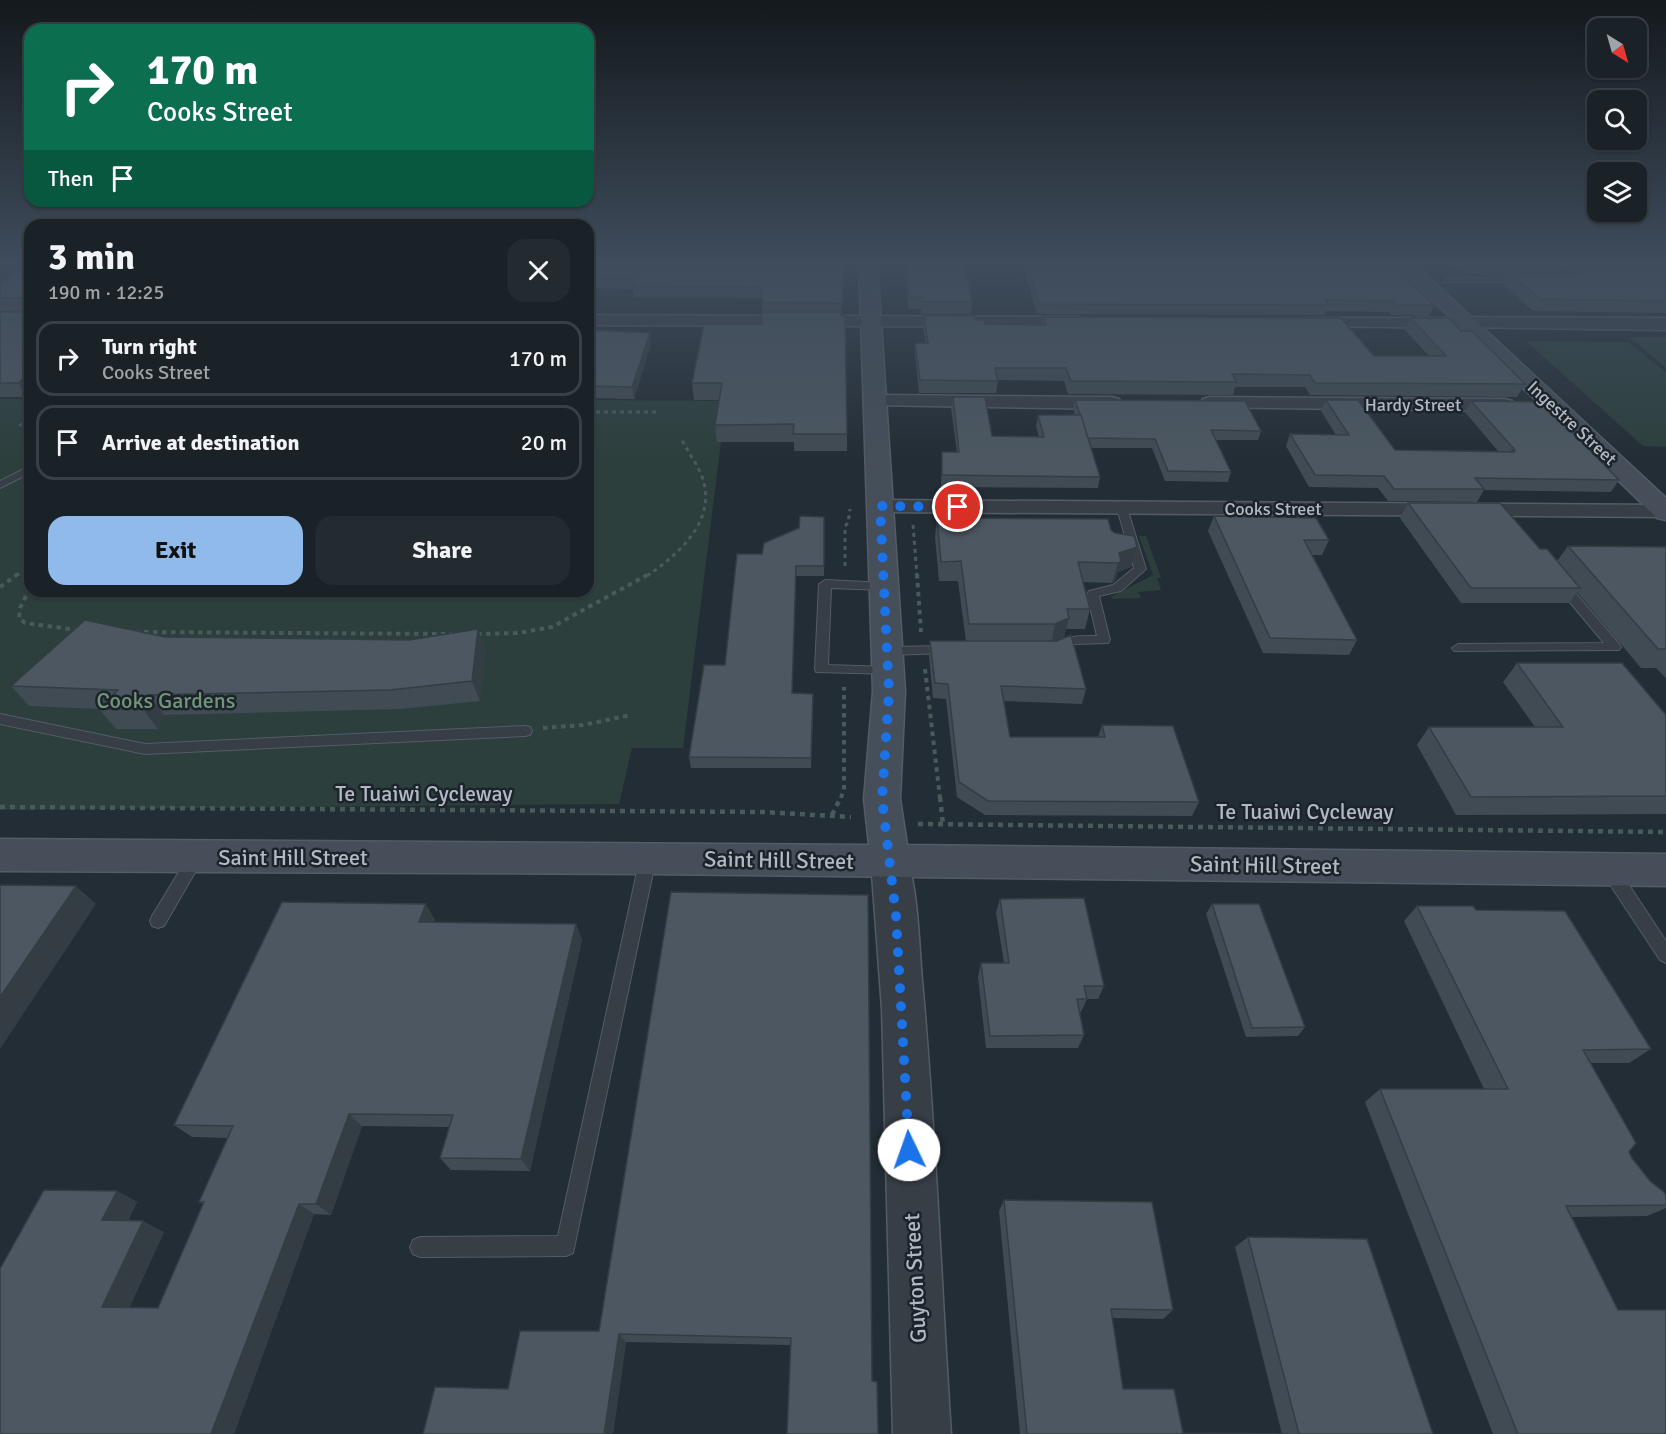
<!DOCTYPE html>
<meta charset="utf-8">
<style>
:root{--surface:#1a2228;--page:#232a30;--text:#f1f3f6;--muted:#9fa4a8;--line:#383f45;--accent:#8fbaea}
body{margin:0;font-family:Signika,sans-serif;background:var(--page);color:var(--text);height:100vh;display:flex;flex-direction:column;font-size:22px;white-space:nowrap}
*{box-sizing:border-box;margin:0}
p{font-size:20px;color:var(--muted)}
.icon{flex:none;width:33px;height:33px;fill:none;stroke:currentColor;stroke-width:2;stroke-linecap:round;stroke-linejoin:round}
.map{position:relative;flex:1;overflow:hidden}
.panel{position:absolute;left:24px;top:219px;width:570px;height:378px;display:flex;flex-direction:column;background:var(--surface);border-radius:18px;box-shadow:0 2px 4px #0004,0 0 0 2px var(--line)}
.panel>*{flex:none}
.guide{position:absolute;left:24px;top:24px;width:570px;height:183px;border-radius:18px;box-shadow:0 2px 4px #0004,0 0 0 2px var(--line);background:#0b6e4f;color:#fff;overflow:hidden}
.needle{width:39px;rotate:143deg}
.buttons{position:absolute;left:1587px;top:18px;display:grid;gap:12px}
.buttons a{display:grid;place-items:center;width:60px;height:60px;border-radius:12px;background:var(--surface);box-shadow:0 2px 4px #0004,0 0 0 2px var(--line);font-size:30px}
.pin{position:absolute;display:grid;place-items:center;width:51px;height:51px;color:#fff;margin:-26px;border:3px solid #fff;border-radius:50%;box-shadow:0 2px 6px #0007}
.me{position:absolute;width:66px;margin:-33px;rotate:357deg;stroke-linejoin:round;filter:drop-shadow(0 0 4px #0008)}
.turn{display:flex;align-items:center;gap:21px;height:126px;padding:0 24px;font-size:27px}
.turn .icon{width:78px;height:78px;stroke-width:2.5}
.turn b{display:block;font-size:42px;line-height:51px}
.then{display:flex;align-items:center;height:57px;padding:0 24px;background:#0003;gap:12px;font-size:22px}
.round{display:grid;place-items:center;flex:none;width:63px;height:63px;border-radius:18px;background:var(--page)}
.summary{display:flex;align-items:center;justify-content:space-between;height:102px;padding:0 24px}
h1{font-size:36px;font-weight:700;line-height:45px}
.action{display:flex;gap:12px;margin-top:auto;padding:12px 24px}
.action a{flex:1;height:69px;border-radius:18px;background:var(--accent);color:#111;font-size:24px;font-weight:700;line-height:69px;text-align:center}
.action a+a{background:var(--page);color:var(--text)}
ul{padding:0;list-style:none}
li{display:flex;align-items:center;gap:18px;height:75px;margin:0 12px 9px;padding:0 12px;border:3px solid var(--line);border-radius:18px}
li div{flex:1}
li b{display:block;font-size:22px}
li em{font-style:normal}
.map>svg:first-child{display:block}
.green{fill:#2c3f3d}
.lines{fill:none;stroke-linecap:round;stroke-linejoin:round}
.service-casing{stroke:#545c64;stroke-width:2}
.minor-casing{stroke:#545c64;stroke-width:3}
.tertiary-casing{stroke:#545c64;stroke-width:3}
.secondary-casing{stroke:#545c64;stroke-width:3}
.path-far2{stroke:#4a5a5b;stroke-width:3;stroke-dasharray:4 4;stroke-linecap:butt}
.path-far1{stroke:#4a5a5b;stroke-width:4;stroke-dasharray:4.5 4.5;stroke-linecap:butt}
.path{stroke:#4a5a5b;stroke-width:4.5;stroke-dasharray:5 5;stroke-linecap:butt}
.service{fill:#373e46;fill-rule:evenodd}
.minor{fill:#373e46;fill-rule:evenodd}
.tertiary{fill:#373e46;fill-rule:evenodd}
.secondary{fill:#454e59;fill-rule:evenodd}
.wall{fill:#414b53;fill-rule:evenodd}
.shaded-wall{fill:#353d44}
.building{fill:#4c5761;stroke:#353d44;stroke-width:1.5}
.route{stroke:#1a73e8;stroke-width:10;stroke-dasharray:0 18}
.labels{text-anchor:middle;dominant-baseline:central;stroke-width:5;stroke-linejoin:round;paint-order:stroke}
.far-street-label{font-size:18px;fill:#b1b9c3;stroke:#1c232b}
.park-label{font-size:22px;fill:#739678;stroke:#1c232b}
.street-label{font-size:22px;fill:#b1b9c3;stroke:#1c232b}
</style>
<div class="map">
<svg width="1666" height="1434" viewBox="0 0 1666 1434">
<rect width="100%" height="100%" fill="#232d35"/>
<!-- green -->
<path class="green" d="M1629,337H1666V368Z
M1526,341L1628,342L1666,372V447L1643,446Z
M0,399H30V591H588V400L726,401L683,748H632L619,804L0,810Z
M1139,536H1146L1161,578H1157L1161,590L1138,592L1141,598L1112,599L1111,597L1153,575Z"/>
<g class="lines">
<defs>
<path id="service" d="M1448,278H1524L1528,280L1524,282H1445L1444,280Z
M30,420V429L20,425Z
M30,466V473L0,488V481Z
M1122,505L1127,508L1146,569L1121,591L1099,596L1110,640L1108,643L1075,644L1062,651H1054L1052,648C1064,635 1080,636 1097,636L1087,594L1089,591L1113,585L1134,568L1117,508Z
M825,580L888,583L890,586L888,589L884,590L831,588L828,665L888,667L894,671L893,674L816,672L815,669L819,584Z
M1562,581L1566,582L1619,644L1621,647L1619,650L1454,651L1452,648L1458,644L1604,643L1558,588L1556,585Z
M946,646L950,647L952,650L950,653L887,655L881,651L887,647Z
M0,714L145,744L525,726L530,727L532,731L530,735L525,736L145,754L0,724Z
M196,851L201,852L204,857L201,862L164,926L158,928L152,926L150,921L152,916L191,852Z
M648,852L653,853L656,858L573,1253L566,1256L420,1257L413,1254L410,1247L413,1240L420,1237L558,1236L640,858L643,853Z
M1611,865L1617,867L1666,941V963L1660,960L1605,877L1603,872L1605,867Z"/>
<path id="minor" d="M588,315L1079,317L1087,322L1079,327L588,325Z
M1309,318H1467L1475,323L1467,328L1303,326L1301,323L1303,320Z
M876,395L1112,397L1119,399L1121,403L1119,407L1112,409L870,405L867,401L870,397Z
M1210,397L1505,399L1512,401L1514,405L1512,409L1505,411L1203,407L1201,403L1203,399Z
M880,500L1665,505L1666,517L880,512L872,511L869,506L872,501Z"/>
<path id="tertiary" d="M1467,317L1666,318V330L1460,327L1457,323L1460,319Z
M890,845L903,850C918,878 919,946 922,980C936,1131 941,1283 951,1434H893L882,1009L871,861L877,850Z"/>
<path id="secondary" d="M859,260H877L905,691L900,799L907,845L1666,854V886L648,874L0,871V839L869,845L864,799L873,691Z
M1391,260H1410L1666,498V520L1657,518Z"/>
</defs>
<!-- service casing -->
<use href="#service" class="service-casing"/>
<!-- minor casing -->
<use href="#minor" class="minor-casing"/>
<!-- tertiary casing -->
<use href="#tertiary" class="tertiary-casing"/>
<!-- secondary casing -->
<use href="#secondary" class="secondary-casing"/>
<!-- path-far2 -->
<path class="path-far2" d="M588,412H658
M913,525L917,576
M845,566V526L848,523L850,509
M16,576L30,565
M647,576C677,555 714,524 704,483C700,467 688,453 681,438"/>
<!-- path-far1 -->
<path class="path-far1" d="M917,574L921,632
M0,587L18,574
M30,588L20,608L19,618L25,623L77,630
M135,632L452,634
M477,634L519,633L552,627L649,574
M925,669L940,798
M543,728L583,725L631,715
M841,798L844,788V687"/>
<!-- path -->
<path class="path" d="M940,797L943,825
M0,807L764,812L851,817
M832,815L841,797
M918,824L1666,832"/>
<!-- service -->
<use href="#service" class="service"/>
<!-- minor -->
<use href="#minor" class="minor"/>
<!-- tertiary -->
<use href="#tertiary" class="tertiary"/>
<!-- secondary -->
<use href="#secondary" class="secondary"/>
</g>
<!-- wall -->
<path class="wall" d="M588,260H844L841,314L847,434V451H794V442H717L715,425L719,400H694L692,383L762,324V298L634,297L633,289L588,288Z
M918,260H964L972,302L971,314H921V309H908L906,273L907,262H918Z
M1021,260H1389L1434,305L1429,316L1392,315L1389,312L1326,311L1324,315L1037,314Z
M1446,260H1666V313L1533,311L1503,284L1508,276H1493L1464,272L1455,268ZM1563,267L1571,273H1560Z
M30,264L27,397H0V312L22,311H0V283Z
M924,316L975,320L985,324L1042,325L1043,317L1374,356H1429L1405,330L1411,318L1461,331L1525,384L1517,397L1310,395L1305,387H1235L1233,395L1068,394L1064,381L998,380L996,393H919L915,355V343H926L923,328Z
M588,330L650,333L651,344L634,399L588,398Z
M953,397L992,436L1039,437L1036,426L1038,415H1075L1073,409L1075,400L1261,431L1258,440H1216L1231,472L1228,482L1165,481L1152,448H1091L1100,477L1098,488L941,487L942,452H957L951,408Z
M1326,400L1395,450L1498,451L1465,412L1471,401L1579,434L1577,437L1619,480L1611,492L1484,490L1477,502L1388,501L1378,488L1309,487L1286,446L1290,434L1336,435L1321,411Z
M1408,503L1540,549L1557,561L1568,546L1666,547V678L1656,668H1641L1577,592L1569,603H1461L1400,518Z
M1214,516L1329,540L1322,555H1312L1357,640L1349,655L1263,653L1208,531Z
M824,517V576H796L792,693L813,704L811,768H691L689,757L725,665L762,554Z
M937,518L1111,530L1137,547L1131,567L1118,572L1115,580L1112,583L1083,582L1090,609L1085,629H1066L1064,637L1086,689L1082,704L1004,701L1010,737H1098L1102,725L1199,802L1192,816L985,815L957,797L946,699L933,698L929,656L930,641H966L958,581H939L935,537Z
M478,629L485,649L480,701L400,709L164,715L158,729H116L99,709H100L29,706L11,686L165,637L409,640Z
M1517,663L1666,715V814L1456,815L1417,745L1429,727H1535L1503,682Z
M671,892L872,1381L791,1345L626,1342L613,1434H423L508,1389L599,1331Z
M1000,899L1104,986L1098,999H1087L1081,1012H1080L1084,1035L1078,1048H986L978,977L981,963H1004L996,913Z
M1212,904L1305,1027L1298,1036L1246,1037L1206,914Z
M1417,906L1476,910L1651,1049L1629,1063H1591L1632,1158L1650,1181L1666,1196V1208L1647,1216L1572,1217L1618,1310L1666,1434H1493L1365,1102L1380,1089H1484L1404,921Z
M435,920L434,923L576,924L582,940L530,1171L451,1170L440,1158L449,1127L362,1126L331,1215L314,1214L234,1434H0L117,1191L137,1202L128,1221L164,1232L129,1308H158L203,1204L199,1202L228,1138L192,1137L174,1125Z
M1004,1200L1173,1310L1163,1319L1112,1318L1123,1389L1183,1433L1282,1434L1235,1247L1248,1237L1433,1434H1020L999,1211Z"/>
<!-- shaded-wall -->
<path class="shaded-wall" d="M650,333L651,344L634,399L632,387Z
M30,373V395L27,397L18,383Z
M1137,547L1131,567L1118,572L1115,580L1112,583L1118,563L1119,553Z
M796,566V576L792,703V693Z
M1069,618L1064,637L1051,644L1055,624Z
M478,629L485,649L480,701L472,681Z
M813,694V704L811,768V758Z
M149,695L164,715L158,729L143,709Z
M76,886L96,904L0,1049V997Z
M426,904L435,920L429,938L419,922Z
M576,924L582,940L530,1171L521,1159Z
M349,1114L362,1126L331,1215L316,1204Z
M117,1191L137,1202L123,1231L102,1220Z
M299,1204L314,1214L234,1434H211Z
M143,1221L164,1232L125,1316L102,1307Z
M619,1334L626,1342L613,1434H604Z"/>
<!-- building -->
<path class="building" d="M588,260H844L842,303L762,302V287L633,286L636,278H588Z
M920,260H964L972,302H922V297H909L907,262H920Z
M1026,260H1389L1434,305H1397L1394,301L1325,300L1329,305L1039,304Z
M1467,260H1559L1565,264H1499L1470,261Z
M1575,260H1660L1666,263V301L1540,299L1509,273H1580L1586,269L1585,267Z
M30,264V373L18,383H0V312H21L24,309L23,298H0V283Z
M762,312H841V316H845L847,434H793L794,424L715,425L722,383H692L704,324H762Z
M924,316H975V320H984L985,324L1046,325L1043,317L1341,318L1374,356H1446L1411,318H1449L1461,331H1472L1525,384L1315,383L1310,375L1232,374L1237,382L1071,381L1066,368H995L998,381L920,380L915,343H928Z
M588,330L650,333L632,387L588,386Z
M953,397H985L992,436L1044,437L1038,415H1081L1100,477L942,475V452H959Z
M1075,400L1245,401L1261,431L1211,430L1231,472L1168,471L1155,439L1088,438L1081,415H1080Z
M1326,400H1358L1395,450L1514,452L1512,450H1515L1471,401L1540,402L1547,404L1579,434H1574L1619,480L1475,478L1484,489H1394L1384,476L1315,475L1290,434L1349,435Z
M1408,503H1500L1540,549H1547L1580,588H1471Z
M800,516L824,517V566H796L792,693L813,694L811,758L689,757L704,665H725L737,554H762L764,543L799,528Z
M1214,516L1316,518L1329,540H1304L1357,640L1270,638Z
M937,518L1108,519L1111,530L1115,533L1134,536L1137,547L1119,553L1121,561L1118,563L1078,562L1090,609H1067L1069,618L1055,624H969L961,561L941,562Z
M1568,546L1666,547V649H1658Z
M85,620L165,637L409,640L478,629L472,681L390,690L149,695L143,709H99L118,690L11,686Z
M1071,635L1086,689L1001,686L1010,737H1105L1102,725L1173,726L1199,802L988,801L959,782L948,684L935,683L930,641H1057Z
M1517,663H1622L1666,715V796L1471,797L1429,727H1563Z
M0,885L76,886L0,997Z
M671,892L868,895L872,1381L877,1382L878,1434H787L791,1338L619,1334L604,1434H423L435,1387L508,1389L520,1331H599Z
M1084,898L1104,986H1084L1087,999H1077L1084,1035L990,1036L981,963H1009L1000,899Z
M282,902L426,904L419,922L576,924L521,1159L440,1158L453,1115L349,1114L316,1204H299L211,1434H0V1269L44,1190L117,1191L102,1220L143,1221L102,1307L158,1308L204,1202H199L233,1126L174,1125Z
M1212,904H1259L1305,1027L1252,1028Z
M1417,906H1473L1476,910L1565,911L1651,1049L1583,1050L1636,1143L1629,1152L1632,1158L1650,1181L1664,1192L1666,1196V1205L1566,1206L1618,1310H1666V1434H1518L1380,1089H1508Z
M1004,1200L1152,1202L1173,1310L1111,1309L1123,1389H1174L1183,1433L1288,1434H1027Z
M1248,1237L1367,1239L1433,1434H1299Z"/>
<!-- sky -->
<linearGradient id="sky" x2="0" y2="1"><stop stop-color="#13191d"/><stop offset="0.57" stop-color="#3f4c5c"/><stop offset="1" stop-color="#3f4c5c" stop-opacity="0"/></linearGradient>
<rect width="1666" height="460" fill="url(#sky)"/>
<g class="lines">
<!-- route -->
<path class="route" d="M909,1150L896,916L882,799L889,692L880,506L958,507"/>
</g>
<g class="labels">
<!-- far-street labels -->
<g class="far-street-label">
<text x="1413" y="405">Hardy Street</text>
<text transform="translate(1572 423) rotate(43)">Ingestre Street</text>
<text x="1273" y="509">Cooks Street</text>
</g>
<!-- park labels -->
<g class="park-label">
<text x="166" y="700">Cooks Gardens</text>
</g>
<!-- street labels -->
<g class="street-label">
<text x="424" y="793">Te Tuaiwi Cycleway</text>
<text x="1305" y="811">Te Tuaiwi Cycleway</text>
<text x="293" y="857">Saint Hill Street</text>
<text transform="translate(779 860) rotate(1)">Saint Hill Street</text>
<text transform="translate(1265 865) rotate(1)">Saint Hill Street</text>
<text transform="translate(915 1278) rotate(-93)">Guyton Street</text>
</g>
</g>
</svg>
<div class="buttons">
<a><svg class="needle" viewBox="-14 -14 28 28"><path d="M0-13l5 13h-10z" fill="#e53935"/><path d="M0 13l5-13h-10z" fill="#9fa4a8"/></svg></a>
<a><svg class="icon" aria-label="search" viewBox="0 0 24 24"><circle cx="10" cy="10" r="6"/><path d="M15 15l6 6"/></svg></a>
<a><svg class="icon" aria-label="layers" viewBox="0 0 24 24"><path d="M12 4l9 5-9 5-9-5zM3 14l9 5 9-5"/></svg></a>
</div>
<div class="pin" style="left:958px;top:507px;background:#d93025"><svg class="icon" aria-label="arrive" viewBox="0 0 24 24"><path d="M6 21V4h12l-3 4 3 4H6"/></svg></div>
<svg class="me" style="left:909px;top:1150px" viewBox="-20 -20 40 40"><circle r="19" fill="#fff"/><path d="M0-13L10 11 0 6-10 11z" fill="#1a73e8"/></svg>
<div class="guide">
<div class="turn"><svg class="icon" aria-label="right" viewBox="0 0 24 24"><path d="M7 20v-9h11M14 6l5 5-5 5"/></svg><div><b>170 m</b>Cooks Street</div></div>
<div class="then">Then<svg class="icon" aria-label="arrive" viewBox="0 0 24 24"><path d="M6 21V4h12l-3 4 3 4H6"/></svg></div>
</div>
<section class="panel">
<div class="summary"><div><h1>3 min</h1><p>190 m · 12:25</p></div><a class="round"><svg class="icon" aria-label="close" viewBox="0 0 24 24"><path d="M6 6l12 12M18 6L6 18"/></svg></a></div>
<ul>
<li><svg class="icon" aria-label="right" viewBox="0 0 24 24"><path d="M7 20v-9h11M14 6l5 5-5 5"/></svg><div><b>Turn right</b><p>Cooks Street</p></div><em>170 m</em></li>
<li><svg class="icon" aria-label="arrive" viewBox="0 0 24 24"><path d="M6 21V4h12l-3 4 3 4H6"/></svg><div><b>Arrive at destination</b></div><em>20 m</em></li>
</ul>
<div class="action"><a>Exit</a><a>Share</a></div>
</section>
</div>
